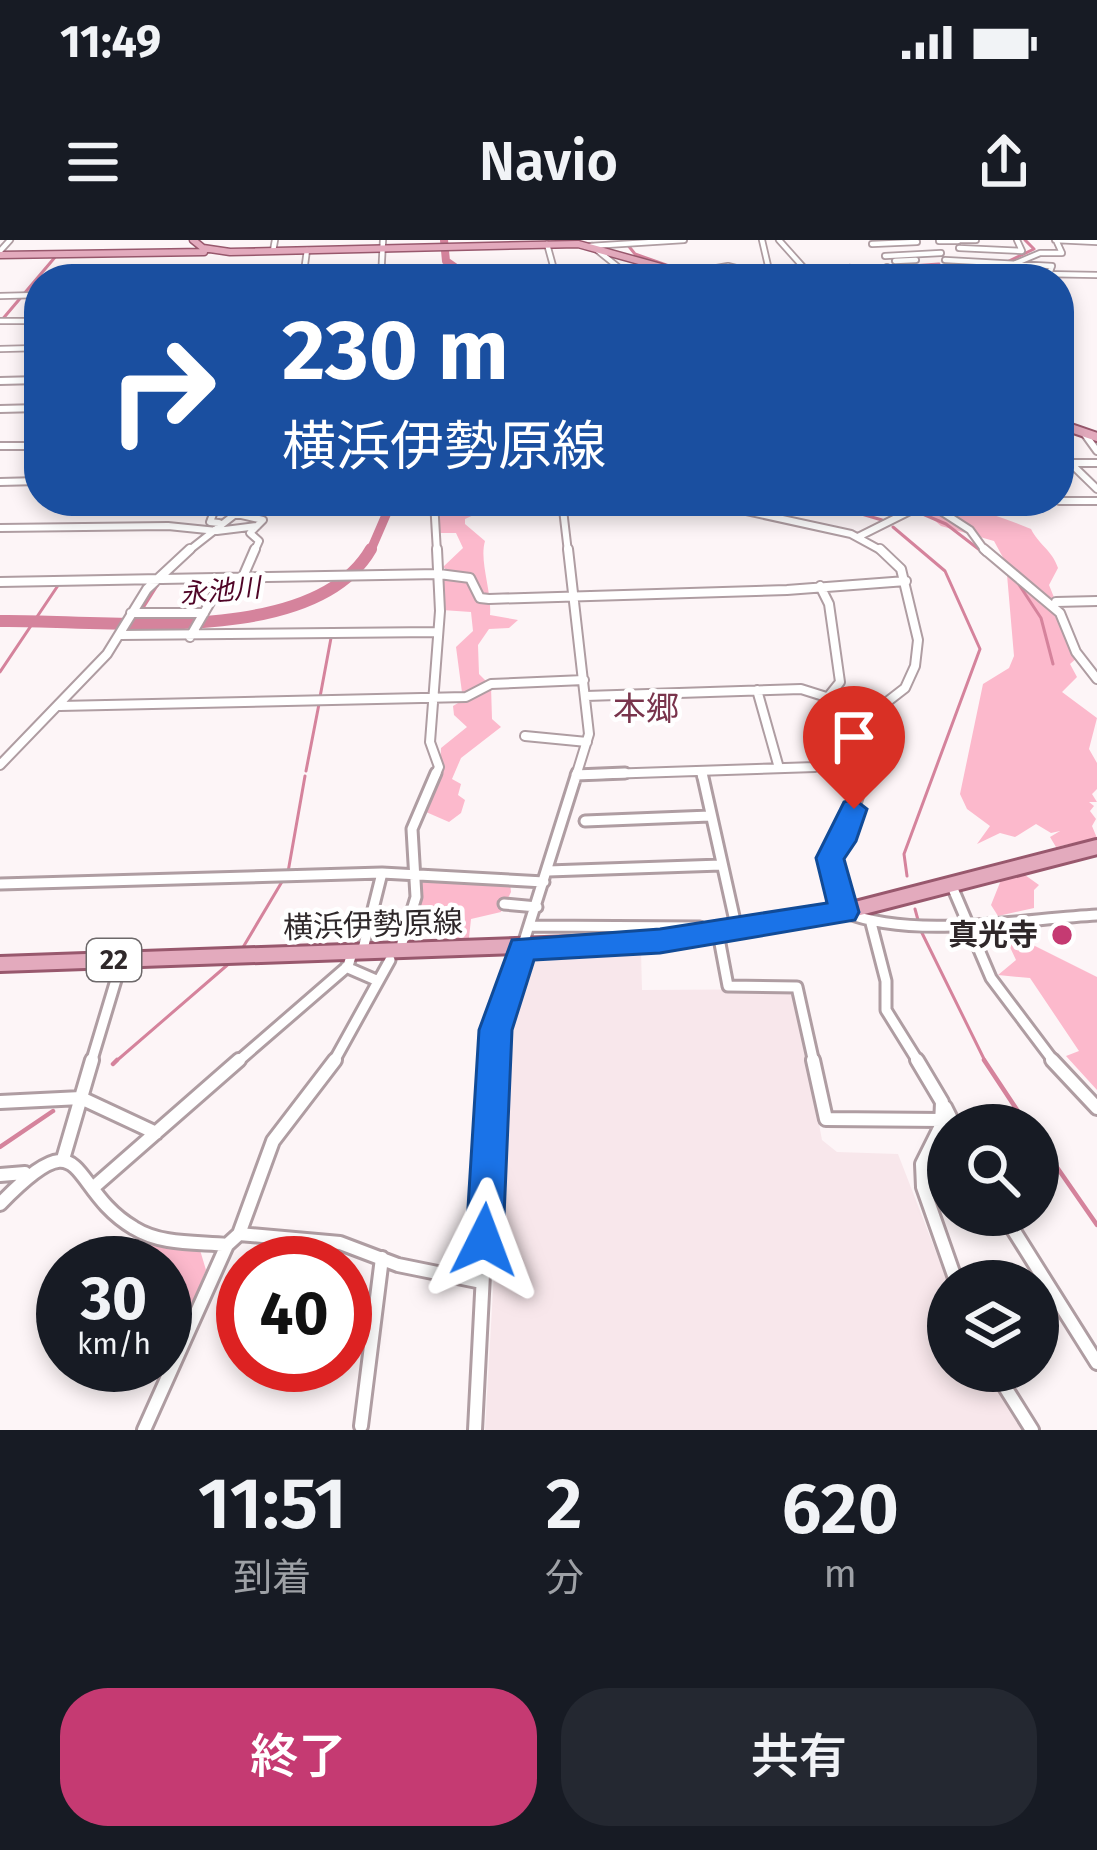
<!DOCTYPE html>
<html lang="ja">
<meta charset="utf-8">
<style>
:root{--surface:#171b24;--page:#242831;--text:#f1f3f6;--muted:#9ea1a6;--accent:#c53a72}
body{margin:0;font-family:"Fira Sans","Noto Sans JP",sans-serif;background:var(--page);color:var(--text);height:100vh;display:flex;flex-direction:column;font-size:45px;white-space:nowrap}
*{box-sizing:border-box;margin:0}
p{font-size:39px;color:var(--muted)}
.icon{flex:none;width:66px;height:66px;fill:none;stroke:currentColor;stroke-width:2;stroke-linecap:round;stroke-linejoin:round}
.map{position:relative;height:1190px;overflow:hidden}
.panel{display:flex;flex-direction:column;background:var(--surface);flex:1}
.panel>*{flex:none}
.top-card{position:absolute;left:24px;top:24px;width:1050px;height:252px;border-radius:48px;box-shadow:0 6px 18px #0003;background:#1a4fa0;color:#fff;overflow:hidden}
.fabs{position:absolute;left:927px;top:864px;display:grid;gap:24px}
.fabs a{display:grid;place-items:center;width:132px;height:132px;border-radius:50%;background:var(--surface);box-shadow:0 6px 18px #0003;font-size:60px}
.speed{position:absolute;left:36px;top:996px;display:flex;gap:24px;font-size:60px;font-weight:700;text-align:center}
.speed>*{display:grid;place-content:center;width:156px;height:156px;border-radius:50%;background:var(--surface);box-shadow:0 6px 18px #0003;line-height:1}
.speed small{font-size:30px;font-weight:400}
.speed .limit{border:18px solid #d22;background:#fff;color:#111}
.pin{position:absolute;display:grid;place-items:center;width:102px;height:102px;color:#fff;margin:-123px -51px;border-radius:50% 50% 50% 0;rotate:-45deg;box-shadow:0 0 12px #0007}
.pin .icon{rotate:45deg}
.me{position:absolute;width:132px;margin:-66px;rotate:3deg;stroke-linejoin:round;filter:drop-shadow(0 0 9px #0008)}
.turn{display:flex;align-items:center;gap:42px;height:252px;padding:0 60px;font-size:54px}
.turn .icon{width:156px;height:156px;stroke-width:2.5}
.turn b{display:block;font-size:84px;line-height:102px}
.eta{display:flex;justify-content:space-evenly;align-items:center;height:204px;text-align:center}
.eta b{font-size:72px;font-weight:600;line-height:84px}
.primary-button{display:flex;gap:24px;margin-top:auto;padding:24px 60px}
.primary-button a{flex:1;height:138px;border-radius:48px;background:var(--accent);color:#fff;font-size:48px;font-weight:600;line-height:138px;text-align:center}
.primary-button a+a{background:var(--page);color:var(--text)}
.status{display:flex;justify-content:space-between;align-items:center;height:84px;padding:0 60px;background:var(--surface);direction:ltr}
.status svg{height:33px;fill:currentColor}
header{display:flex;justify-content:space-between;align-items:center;height:156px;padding:0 60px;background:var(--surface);font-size:54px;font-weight:600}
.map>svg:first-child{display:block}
.built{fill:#f8e7eb}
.green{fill:#fcb9cc}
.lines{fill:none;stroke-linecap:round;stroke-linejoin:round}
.stream-far1{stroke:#d5839c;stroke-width:3}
.stream{stroke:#d5839c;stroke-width:4.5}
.river-far2{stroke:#d5839c;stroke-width:8}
.river-far1{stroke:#d5839c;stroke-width:9}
.river{stroke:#d5839c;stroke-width:12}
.minor-far4-casing{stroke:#af9da2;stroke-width:8}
.minor-far3-casing{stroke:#af9da2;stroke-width:10}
.minor-far2-casing{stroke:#af9da2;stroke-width:12}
.minor-far1-casing{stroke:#af9da2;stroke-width:15}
.minor-casing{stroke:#af9da2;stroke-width:18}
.major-far2-casing{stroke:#98586d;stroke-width:9}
.major-far1-casing{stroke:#98586d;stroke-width:12}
.major-casing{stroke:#98586d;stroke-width:20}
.minor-far4{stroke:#fff;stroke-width:4.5}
.minor-far3{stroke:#fff;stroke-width:6}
.minor-far2{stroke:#fff;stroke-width:8}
.minor-far1{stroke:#fff;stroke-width:9}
.minor{stroke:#fff;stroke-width:12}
.major-far2{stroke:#e3aabd;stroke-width:6}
.major-far1{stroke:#e3aabd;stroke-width:8}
.major{stroke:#e3aabd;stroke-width:14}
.route{fill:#1a73e8;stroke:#114b97;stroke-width:3}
.poi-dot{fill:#c53a72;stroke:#fff;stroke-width:4.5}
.labels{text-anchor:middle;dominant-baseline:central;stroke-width:9;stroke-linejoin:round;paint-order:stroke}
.far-water-label{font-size:27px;font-style:italic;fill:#500527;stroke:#fff}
.shield{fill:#fff;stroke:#6d686a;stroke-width:3}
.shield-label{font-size:27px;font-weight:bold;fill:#2f282a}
.street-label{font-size:30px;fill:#2f282a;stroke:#fff}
.poi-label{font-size:30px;font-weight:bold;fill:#2f282a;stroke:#fff;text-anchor:end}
.neighbourhood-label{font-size:33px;fill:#79344c;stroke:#fff}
</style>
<div class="status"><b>11:49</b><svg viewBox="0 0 49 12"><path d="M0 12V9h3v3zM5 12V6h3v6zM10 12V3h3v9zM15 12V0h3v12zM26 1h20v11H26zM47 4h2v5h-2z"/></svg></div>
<header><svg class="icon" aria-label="menu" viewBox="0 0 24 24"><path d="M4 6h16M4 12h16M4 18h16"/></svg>Navio<svg class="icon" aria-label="share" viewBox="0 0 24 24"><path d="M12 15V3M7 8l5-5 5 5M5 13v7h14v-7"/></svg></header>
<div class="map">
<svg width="1097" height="1190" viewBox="0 0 1097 1190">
<rect width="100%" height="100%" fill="#fdf5f7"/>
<!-- built -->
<path class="built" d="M641,711L642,750L784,749L795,754L822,900L837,912L898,914L948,1043V1131H988L1023,1190H485L508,788L532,722L541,715Z"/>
<!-- green -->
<path class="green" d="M459,261L477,266L480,272L465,279V284L485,301C479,321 492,351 490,375L518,380L509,388L489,389L478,405L479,434L491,446L492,479L501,487L461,518L452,539L461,544L458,555L465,560L461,573L449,582L426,572L425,567L440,531L441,508L467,487L454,475L453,466L463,460L456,407L473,391L471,372L442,370L440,336L451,333L443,327L463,308L456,293H439L437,272L449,265L435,263Z
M912,261C955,261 992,273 1031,289C1039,305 1052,310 1058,328L1049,345L1078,417L1070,424L1077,437L1062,452L1097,478L1089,509L1097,523V549L1092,554L1097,562H1089L1094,566L1090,571L1096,579L1092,586L1097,598L1056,607L1050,597L1060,591L1051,593L1036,584L1015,597L1000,593L977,604L990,586L967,569L960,554L983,444L1009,428L1014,416L1006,323L994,301L941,286Z
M1025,635L1039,645L1034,650V668L998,676L991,665L1001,640Z
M436,637L510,642L511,652L501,672L471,679L469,698L436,700L437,692L417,687L414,682L420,642Z
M1017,697L1097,737V850L1066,816L1079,811L1030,738L998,735L1016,720L1009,705Z
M116,996L200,1010L206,1030L192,1064L165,1071V1023H76L87,1011Z"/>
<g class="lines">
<!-- stream-far1 -->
<path class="stream-far1" d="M627,4L635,14L669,26
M1007,22L1034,9L1025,0
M896,27L939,24
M34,47H39
M1,81L56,16
M817,261L882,280
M892,261L908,267
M918,272L946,284L981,311
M893,287L945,331L980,409L904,614L907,636
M1016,340L1041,378L1053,424
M136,379L160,341
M0,432L59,344
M320,457L331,398
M306,531L319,464
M288,632L305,536
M915,669L918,680
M921,691L986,823
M242,709L283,640
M114,823L232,721"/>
<!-- stream -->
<path class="stream" d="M984,820L1027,885
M113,824L117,820
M1038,900L1097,985
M0,907L53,871"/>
<!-- river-far2 -->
<path class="river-far2" d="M444,0L446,21L472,39"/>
<!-- river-far1 -->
<path class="river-far1" d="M370,312L392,261"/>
<!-- river -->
<path class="river" d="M0,381C100,379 313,410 371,309"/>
<defs>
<path id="minor-far4" d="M762,0L769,30
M779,0L804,28
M958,0H976
M1055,0L1097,2
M939,1H958
M547,4L555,33L551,39
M872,4L917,2
M590,6L684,0
M592,6L633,39
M959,8L1022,11L1017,0
M0,11L10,0
M273,11L275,0
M885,16L941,13
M945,20L1052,26L1049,34
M895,21L916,20
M1014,24L1040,13H1062L1056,0
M743,28L1097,35
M850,28L859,34H887V27
M276,33L554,28
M102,36L273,33
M303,39L307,10
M381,39L383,0
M654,39L728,26L776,38
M0,56L39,55
M0,81H39
M1059,102H1066
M0,109L39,108"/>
<path id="minor-far3" d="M0,141L39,140
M0,169L39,168
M1084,193L1097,211
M0,206H39
M1059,212L1097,249
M1070,223H1097
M0,242L39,241
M212,261L215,269L210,282L219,283
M434,261L437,312
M562,261L568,312
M700,261L851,294L884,312
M1059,261H1097
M933,266L970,290L986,312
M215,269L263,280L250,293L259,301L254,312
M0,288L168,286L217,291L257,286
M858,297L912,270L1024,261
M187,312L252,261"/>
<path id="minor-far2" d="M568,309L589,494L576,536
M984,309L1060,373L1076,412L1097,439
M242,339L255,309
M0,342L439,334L470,338L480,358L489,359L787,350L906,341
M820,346L829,364L840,442L828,457
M1056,362L1097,361
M131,373H204
M120,395L437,392
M190,397L223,340
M757,450L779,528
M586,456L801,449L874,472
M834,460L815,497L870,510
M60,466L466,457L491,444L584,440
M874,472L905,448L915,426L918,400L901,329L880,309
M525,496L587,502
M0,525L107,414L147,349L190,309
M701,531L702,536
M576,535L815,527L831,503
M435,536L439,527L430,502L440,371L437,309
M864,536L874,472"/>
<path id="minor-far1" d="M702,533L737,690
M865,533L843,601L829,618L844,672C913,700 1022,679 1097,675
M576,535L625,533
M585,581L710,576
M548,631L721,625
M0,644L382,633L544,642
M951,644L991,738L1055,823
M504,664L537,667
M871,683L886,741V770L919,823
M532,686L700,687L707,695
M718,693L728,746L797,747L814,823
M402,703L416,657L412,589L436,533
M362,713L382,633
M346,727L376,740
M91,823L122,720
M236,823L348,726L352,713
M333,823L390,720
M494,823L496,790L577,533"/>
<path id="minor" d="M813,820L826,879L943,880
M917,820L942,862L941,886L922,924L923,947L956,1041
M1052,820L1097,868
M0,862L81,858L156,893
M945,867L954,885
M63,919L92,820
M0,935L25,933
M95,946L239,820
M0,964C89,873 66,948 134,988C161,1005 197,1002 227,1005
M1004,975L1097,1123
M239,994L340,1003L398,1025L482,1042
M995,1131L1032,1190
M361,1186L382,1018
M144,1190L227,1005L239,994L273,901L335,820
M475,1190L494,820"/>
<path id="major-far2" d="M193,0L203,8L230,12L578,4L704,39
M0,15L204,12"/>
<path id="major-far1" d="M1059,184L1097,197"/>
<path id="major" d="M0,724L660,701L844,672L1097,607"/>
</defs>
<!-- minor-far4 casing -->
<use href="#minor-far4" class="minor-far4-casing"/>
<!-- minor-far3 casing -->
<use href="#minor-far3" class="minor-far3-casing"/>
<!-- minor-far2 casing -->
<use href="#minor-far2" class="minor-far2-casing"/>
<!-- minor-far1 casing -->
<use href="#minor-far1" class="minor-far1-casing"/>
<!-- minor casing -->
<use href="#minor" class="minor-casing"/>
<!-- major-far2 casing -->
<use href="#major-far2" class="major-far2-casing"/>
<!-- major-far1 casing -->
<use href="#major-far1" class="major-far1-casing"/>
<!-- major casing -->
<use href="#major" class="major-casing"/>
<!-- minor-far4 -->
<use href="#minor-far4" class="minor-far4"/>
<!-- minor-far3 -->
<use href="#minor-far3" class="minor-far3"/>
<!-- minor-far2 -->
<use href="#minor-far2" class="minor-far2"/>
<!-- minor-far1 -->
<use href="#minor-far1" class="minor-far1"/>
<!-- minor -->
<use href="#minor" class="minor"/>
<!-- major-far2 -->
<use href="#major-far2" class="major-far2"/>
<!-- major-far1 -->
<use href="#major-far1" class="major-far1"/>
<!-- major -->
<use href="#major" class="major"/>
</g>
<!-- route -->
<path class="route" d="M854,559L867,569L856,601L844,619L859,672L855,680L660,713L534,720L512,790L503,1000L498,1013L484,1018L471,1013L466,1000L479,790L512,700L660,689L827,663L816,618L844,562Z"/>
<!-- markers -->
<circle class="poi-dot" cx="1062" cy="695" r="12"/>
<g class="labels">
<!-- far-water labels -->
<g class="far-water-label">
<text transform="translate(220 351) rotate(-5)">永池川</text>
</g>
<!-- shield labels -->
<rect class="shield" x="87" y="699" width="54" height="42" rx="9"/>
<g class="shield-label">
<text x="114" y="720">22</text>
</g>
<!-- street labels -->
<g class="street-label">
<text transform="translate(373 685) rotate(-2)">横浜伊勢原線</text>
</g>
<!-- poi labels -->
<g class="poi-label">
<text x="1038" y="695">真光寺</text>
</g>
<!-- neighbourhood labels -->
<g class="neighbourhood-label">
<text x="646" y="469">本郷</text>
</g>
</g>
</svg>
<div class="fabs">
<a><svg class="icon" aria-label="search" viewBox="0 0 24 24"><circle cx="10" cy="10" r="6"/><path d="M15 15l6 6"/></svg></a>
<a><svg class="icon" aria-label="layers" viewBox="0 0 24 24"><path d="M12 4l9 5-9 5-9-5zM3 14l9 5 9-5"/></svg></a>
</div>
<div class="speed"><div>30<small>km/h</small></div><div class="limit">40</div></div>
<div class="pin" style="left:854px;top:569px;background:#d93025"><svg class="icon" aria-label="arrive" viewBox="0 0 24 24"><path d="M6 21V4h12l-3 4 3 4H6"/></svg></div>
<svg class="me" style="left:484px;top:1000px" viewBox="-20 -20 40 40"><path d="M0-17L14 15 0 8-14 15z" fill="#1a73e8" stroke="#fff" stroke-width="4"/></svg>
<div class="top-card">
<div class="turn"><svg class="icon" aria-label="right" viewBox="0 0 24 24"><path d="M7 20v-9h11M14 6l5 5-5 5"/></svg><div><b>230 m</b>横浜伊勢原線</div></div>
</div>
</div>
<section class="panel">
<div class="eta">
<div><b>11:51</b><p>到着</p></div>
<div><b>2</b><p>分</p></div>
<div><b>620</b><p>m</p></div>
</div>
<div class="primary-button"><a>終了</a><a>共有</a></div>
</section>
